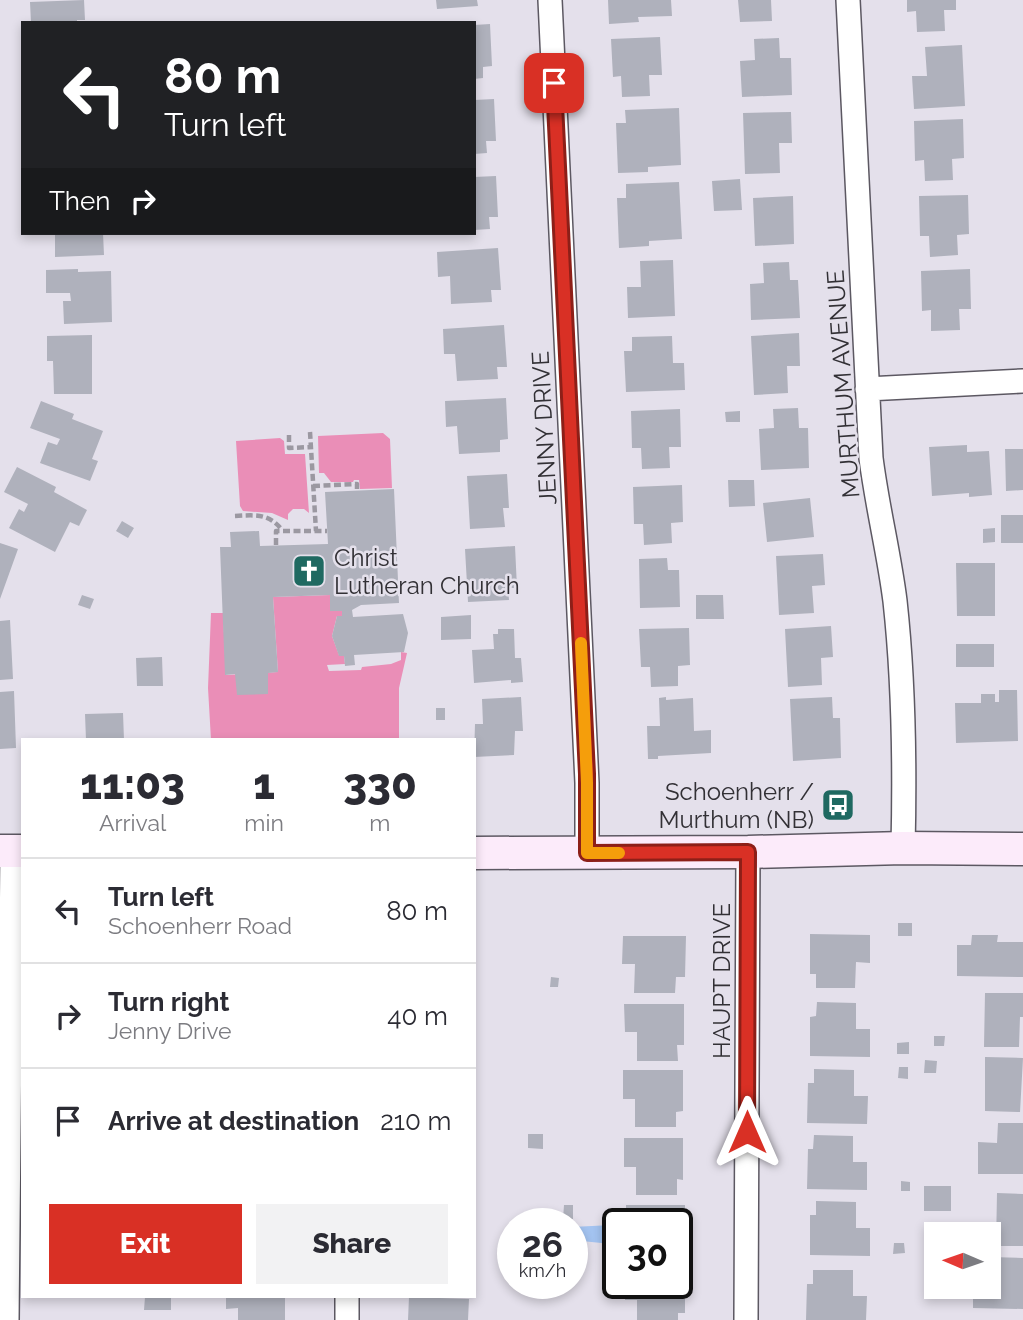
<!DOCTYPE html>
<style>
:root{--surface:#fff;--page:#f2f2f3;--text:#2b2b33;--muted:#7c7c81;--line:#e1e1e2;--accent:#d93025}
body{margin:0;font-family:Raleway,sans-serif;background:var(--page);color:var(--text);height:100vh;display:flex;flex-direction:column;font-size:26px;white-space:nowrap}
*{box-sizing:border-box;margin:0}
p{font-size:23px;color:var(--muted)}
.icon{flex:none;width:38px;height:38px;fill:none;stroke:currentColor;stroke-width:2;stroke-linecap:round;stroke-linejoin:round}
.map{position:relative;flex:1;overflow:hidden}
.side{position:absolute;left:21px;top:738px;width:455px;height:560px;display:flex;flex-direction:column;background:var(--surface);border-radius:0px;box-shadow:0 4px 10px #0003}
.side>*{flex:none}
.hud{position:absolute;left:21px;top:21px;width:455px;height:214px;border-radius:0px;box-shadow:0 4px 10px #0003;background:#202124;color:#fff;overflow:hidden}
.needle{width:46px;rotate:272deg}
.fabs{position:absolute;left:924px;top:1222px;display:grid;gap:14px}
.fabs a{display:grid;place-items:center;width:77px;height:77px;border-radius:0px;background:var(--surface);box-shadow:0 4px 10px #0003;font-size:35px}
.speed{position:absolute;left:497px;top:1208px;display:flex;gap:14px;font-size:35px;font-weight:700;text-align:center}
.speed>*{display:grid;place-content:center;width:91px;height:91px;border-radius:50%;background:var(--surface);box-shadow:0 4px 10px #0003;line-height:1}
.speed small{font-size:18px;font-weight:400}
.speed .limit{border:4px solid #111;border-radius:10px;background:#fff;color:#111}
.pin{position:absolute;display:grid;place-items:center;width:60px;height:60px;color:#fff;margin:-30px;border-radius:14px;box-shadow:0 4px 10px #0006}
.me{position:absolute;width:77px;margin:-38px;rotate:0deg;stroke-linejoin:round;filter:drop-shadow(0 0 5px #0008)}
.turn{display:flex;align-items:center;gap:24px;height:147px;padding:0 28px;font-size:32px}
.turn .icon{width:91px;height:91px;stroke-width:2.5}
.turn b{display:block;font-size:49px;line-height:60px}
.then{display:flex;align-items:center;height:66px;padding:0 28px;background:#0003;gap:14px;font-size:26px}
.eta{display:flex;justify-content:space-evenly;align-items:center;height:119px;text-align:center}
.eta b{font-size:42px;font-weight:800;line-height:49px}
.action{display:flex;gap:14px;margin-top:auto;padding:14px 28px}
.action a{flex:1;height:80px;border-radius:0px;background:var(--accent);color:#fff;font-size:28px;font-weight:800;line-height:80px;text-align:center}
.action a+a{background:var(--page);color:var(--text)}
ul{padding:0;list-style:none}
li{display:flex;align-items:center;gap:21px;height:105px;padding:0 28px;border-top:2px solid var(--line)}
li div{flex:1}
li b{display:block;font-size:26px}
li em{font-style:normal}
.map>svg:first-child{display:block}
.green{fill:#ea8eb7}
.water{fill:#a3c3f0}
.building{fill:#afb1bc}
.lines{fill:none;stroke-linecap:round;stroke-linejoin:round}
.minor-casing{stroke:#5c5862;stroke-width:26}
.secondary-casing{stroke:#5c5862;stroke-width:35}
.path{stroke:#9b98a1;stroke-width:4.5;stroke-dasharray:7 3.5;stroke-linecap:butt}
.minor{stroke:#fff;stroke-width:23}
.secondary{stroke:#fcebfa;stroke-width:32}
.route-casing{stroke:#8d1f18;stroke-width:18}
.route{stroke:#d93025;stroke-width:12}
.slow{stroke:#f59e0b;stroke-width:12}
.labels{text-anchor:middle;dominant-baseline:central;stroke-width:5;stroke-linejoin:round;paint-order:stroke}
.street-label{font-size:24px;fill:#323035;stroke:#e4e0eb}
.poi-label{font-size:24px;fill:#323035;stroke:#e4e0eb;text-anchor:start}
</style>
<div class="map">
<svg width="1023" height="1320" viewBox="0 0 1023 1320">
<rect width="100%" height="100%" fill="#e4e0eb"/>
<!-- green -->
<path class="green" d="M383,433L390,439L392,488L360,489L359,480H354L353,482H331L324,473H319L318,436Z
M280,438L284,441L285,454H305L309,513L304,509H293L288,514V520L272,513L243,511L240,506L236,441Z
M330,595V611H342V616H337L332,636L339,655L344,656L345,664L327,665L329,671L361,670L362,667L391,664L401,660V652L407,653L399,688V740H211L208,688L211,613H223L226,675L278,672L273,597Z"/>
<!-- water -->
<path class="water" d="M612,1225L611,1244L572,1240V1227Z"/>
<!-- building -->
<path class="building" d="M84,0L85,20H77V23H31L30,2Z
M436,0H477L478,6L437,9Z
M608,0H671L672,16L638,17L639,22L609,24Z
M738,0H771L772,21L740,22Z
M907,0H956V10H944L945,31L917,32L916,11L907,12Z
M490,24L492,66L483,67V78L474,79V25Z
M660,37L662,75H649L650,96L622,97L621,76L613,77L611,39Z
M779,38L780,58H791L792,95L742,97L740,61L755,60L754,39Z
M962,45L965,106L914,109L912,76H927L925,47Z
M494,99L496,141H486L487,153L474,154V100Z
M679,108L681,165L648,167V172L618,173L616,123H626L625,110Z
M791,112L792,143H779L780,173L745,174L743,113Z
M963,119L964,158L952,159L953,180L925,181L924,160L915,161L914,121Z
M496,176L498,217H489L490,229L474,230V177Z
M740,179L742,210L714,211L712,181Z
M679,182L682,239L649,241V246L619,248L617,198H626V184Z
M968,195L969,234L957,235L958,255L930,257L929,236H920L919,196Z
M793,196L794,244L755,246L753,198Z
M65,233H103L104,255L55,257V235H65Z
M498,248L501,290H491L492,302L451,304L450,276L438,277L437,252Z
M673,260L675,316L628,318L627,287H641L640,261Z
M789,262L790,280H798L800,318L751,320L750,284L764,283L763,263Z
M78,269V272L111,271L112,322L64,324L63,301H71L70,293H46V270Z
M970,269L971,309H959L960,330L931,331V310L922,311L921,271Z
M504,325L507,367H497L498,379L457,381L455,354H444L443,329Z
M799,333L800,366H787L788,393L754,395L751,336Z
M92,335V394H54L53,361H47V336Z
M672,336L673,363H684L685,390L626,392L624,351H632V337Z
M506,398L508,439L500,440V452L459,454L457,426L446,427L445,401Z
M41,401L74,414L72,419L103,431L92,459L98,461L90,481L40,463L48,442L57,445L60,439L30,428Z
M798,408L799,428H808L809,468L761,470L759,429L774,428L773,409Z
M680,409L681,447H669L670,468L642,469L641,448H632L631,411Z
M740,411V422H726L725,412Z
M967,445V452L989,451L992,495L969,497V493L932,496L929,447Z
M1005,449H1023V490L1006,491Z
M17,467L56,487L54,492L87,510L79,526L70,522L55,552L9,528L19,509L24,512L28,504L4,492Z
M507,474L509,508H503L505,527L470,529L467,476Z
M728,480H754L755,506L729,507Z
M682,485L683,522L671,523L672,543L644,545L643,524H634L633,487Z
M394,489L399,603L361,605L352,610L353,617L403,614L408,633L404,652L354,655L355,665L345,666L344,656H339L332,636L337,616H342V611H330V595L273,597L278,672L268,673V694L237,695L235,674L225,675L220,547H231L230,532L259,531L260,546L328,544L325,492Z
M810,498L814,537L767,542L763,503Z
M1001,515H1023V543H1001Z
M122,521L134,528L128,538L116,531Z
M995,528V542L983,543V529Z
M0,543L18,549L0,599Z
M515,546L517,588H508L509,600L468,602L465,549Z
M823,554L825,585L812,586L814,613L779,615L776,556Z
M667,558L668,570H679L680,607L640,608L639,559Z
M956,563H995V616H957Z
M82,595L94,599L90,609L78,605Z
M696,595H723L724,619H696Z
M471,615V639L441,640V617Z
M10,620L13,679L0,680V621Z
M831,626L833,657L821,658L822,685L788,687L785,629Z
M689,628L690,665L678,666V686L651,687L650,667H641L639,629Z
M498,629H514L515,658H521L523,682L511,683V680L474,683L472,650L494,649L493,634H498Z
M956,644H994V667H956Z
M162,657L163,686H137L136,658Z
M999,690H1017L1018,741L956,743L955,703H981V694H995V702H999Z
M14,691L16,748L0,749V692Z
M521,697L523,731H515L514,755L474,757L475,724H483L482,699Z
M666,697V700L693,698L694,731L711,730V753L658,756V759H648L647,726H660L659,698Z
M832,697L833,718H840L841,758L793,761L790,699Z
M436,708H445V720H436Z
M123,713L124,740H86L85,714Z
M898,923H912V936H898Z
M810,934L870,935V963L856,962L855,988H816V974H810Z
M972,935H998L997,942H1023V977L957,976V945H971Z
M623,936H686L685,977H676L675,993H634L635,964H622Z
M551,977L559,978L558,987H550Z
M985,993H1023V1017H1020L1019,1047H984Z
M817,1002L856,1003V1029H870V1057L810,1056V1017L816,1016Z
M624,1004H684V1045H677L678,1061H637V1032H625Z
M934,1036H945L944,1046H934Z
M909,1042V1054H897V1043Z
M985,1057L1023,1058L1020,1112L985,1111Z
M925,1060L937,1061L936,1073H924Z
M899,1067H908V1079L898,1078Z
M814,1069L854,1070V1096H868L867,1124L807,1123L808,1083H814Z
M623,1070H683V1111L676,1112V1127H635V1099H623Z
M998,1123H1023V1174H978V1142L997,1143Z
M528,1134H543V1149L528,1148Z
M814,1135L853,1136V1162H867V1190L807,1189L808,1149H813Z
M624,1138H683V1180L677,1179V1195H636V1167H624Z
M901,1181L910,1182V1191H901Z
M924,1186H951V1211H924Z
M997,1193L1023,1194V1246H996Z
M816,1201L856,1202V1228H870V1256L810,1255V1215H816Z
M564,1205H573V1219H563Z
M626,1205H685V1247L677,1246V1223H626Z
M894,1243H904L905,1253L893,1254Z
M927,1252H936V1277H927Z
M989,1257L1023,1258V1309L973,1308V1286H989Z
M813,1270H853V1296H867L866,1320H806L807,1284H813Z
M677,1271H685V1313H678V1320H637V1300H625V1283H677Z
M145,1297H171V1310H144Z
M226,1297H285V1320H238V1308L226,1309Z
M409,1297L469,1299L468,1320H408Z"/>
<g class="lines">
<defs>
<path id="minor" d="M550,0L587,783V853
M848,0L871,458C877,506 889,553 895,601C904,683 905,765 903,848
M867,389L1023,381
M7,1320L12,851
M347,1320V1297
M746,1320L748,852"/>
<path id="secondary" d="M0,851H23
M474,853L748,852L903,848L1023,849"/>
</defs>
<!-- minor casing -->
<use href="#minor" class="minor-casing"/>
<!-- secondary casing -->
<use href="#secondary" class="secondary-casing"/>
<!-- path -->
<path class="path" d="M310,432L316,531
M289,435V448L311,447
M313,486L357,484V491
M235,516C255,515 269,513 282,530
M276,545V531H327"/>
<!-- minor -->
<use href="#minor" class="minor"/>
<!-- secondary -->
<use href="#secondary" class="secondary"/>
</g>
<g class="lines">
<defs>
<path id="route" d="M554,83L587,774V853L748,852L747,1132"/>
</defs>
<!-- route casing -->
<use href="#route" class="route-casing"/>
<!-- route -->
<use href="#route" class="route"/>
<!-- slow -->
<path class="slow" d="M581,643L587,783V853H619"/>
</g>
<!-- icons -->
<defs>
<symbol id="church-square" viewBox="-11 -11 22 22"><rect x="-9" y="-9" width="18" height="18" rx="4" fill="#1f6961" stroke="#e4e0eb"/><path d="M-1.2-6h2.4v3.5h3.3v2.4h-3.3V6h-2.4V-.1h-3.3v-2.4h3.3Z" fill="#fff"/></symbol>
<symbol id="bus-square" viewBox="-11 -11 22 22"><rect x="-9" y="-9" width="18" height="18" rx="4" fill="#1f6961" stroke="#e4e0eb"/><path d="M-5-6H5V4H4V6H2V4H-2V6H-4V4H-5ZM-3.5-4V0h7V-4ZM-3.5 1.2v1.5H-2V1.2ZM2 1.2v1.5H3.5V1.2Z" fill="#fff"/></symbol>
</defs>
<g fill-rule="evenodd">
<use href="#church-square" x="290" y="552" width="38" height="38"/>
<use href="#bus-square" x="819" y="786" width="38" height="38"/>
</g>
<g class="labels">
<!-- street labels -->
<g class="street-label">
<text transform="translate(843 384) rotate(-94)">MURTHUM AVENUE</text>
<text transform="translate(544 428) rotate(-93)">JENNY DRIVE</text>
<text transform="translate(721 981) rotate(-90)">HAUPT DRIVE</text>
</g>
<!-- poi labels -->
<g class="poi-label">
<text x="334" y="557">Christ<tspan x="334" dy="28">Lutheran Church</tspan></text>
<text x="814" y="791" text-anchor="end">Schoenherr /<tspan x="814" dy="28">Murthum (NB)</tspan></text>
</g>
</g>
</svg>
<div class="fabs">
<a><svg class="needle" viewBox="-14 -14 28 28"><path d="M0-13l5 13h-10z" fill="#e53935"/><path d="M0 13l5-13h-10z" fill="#7c7c81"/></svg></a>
</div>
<div class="speed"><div>26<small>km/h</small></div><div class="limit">30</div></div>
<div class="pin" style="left:554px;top:83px;background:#d93025"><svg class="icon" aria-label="arrive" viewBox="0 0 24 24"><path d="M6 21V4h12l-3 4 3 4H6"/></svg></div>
<svg class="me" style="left:747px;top:1132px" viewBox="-20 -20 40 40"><path d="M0-17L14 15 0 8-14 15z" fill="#d93025" stroke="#fff" stroke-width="4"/></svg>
<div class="hud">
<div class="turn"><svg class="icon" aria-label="left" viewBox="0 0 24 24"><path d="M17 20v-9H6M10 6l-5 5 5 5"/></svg><div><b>80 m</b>Turn left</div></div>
<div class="then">Then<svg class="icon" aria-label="right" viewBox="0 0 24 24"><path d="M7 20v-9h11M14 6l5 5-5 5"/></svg></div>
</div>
<section class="side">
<div class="eta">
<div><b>11:03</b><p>Arrival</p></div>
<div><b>1</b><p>min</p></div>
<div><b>330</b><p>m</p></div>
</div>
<ul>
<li><svg class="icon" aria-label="left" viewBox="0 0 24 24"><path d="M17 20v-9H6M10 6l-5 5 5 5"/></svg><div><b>Turn left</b><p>Schoenherr Road</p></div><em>80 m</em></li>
<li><svg class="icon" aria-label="right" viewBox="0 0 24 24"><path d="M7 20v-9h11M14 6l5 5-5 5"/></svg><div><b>Turn right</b><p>Jenny Drive</p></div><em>40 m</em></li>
<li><svg class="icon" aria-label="arrive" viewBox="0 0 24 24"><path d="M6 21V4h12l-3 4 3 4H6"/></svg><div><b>Arrive at destination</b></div><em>210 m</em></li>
</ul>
<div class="action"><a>Exit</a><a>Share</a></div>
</section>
</div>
